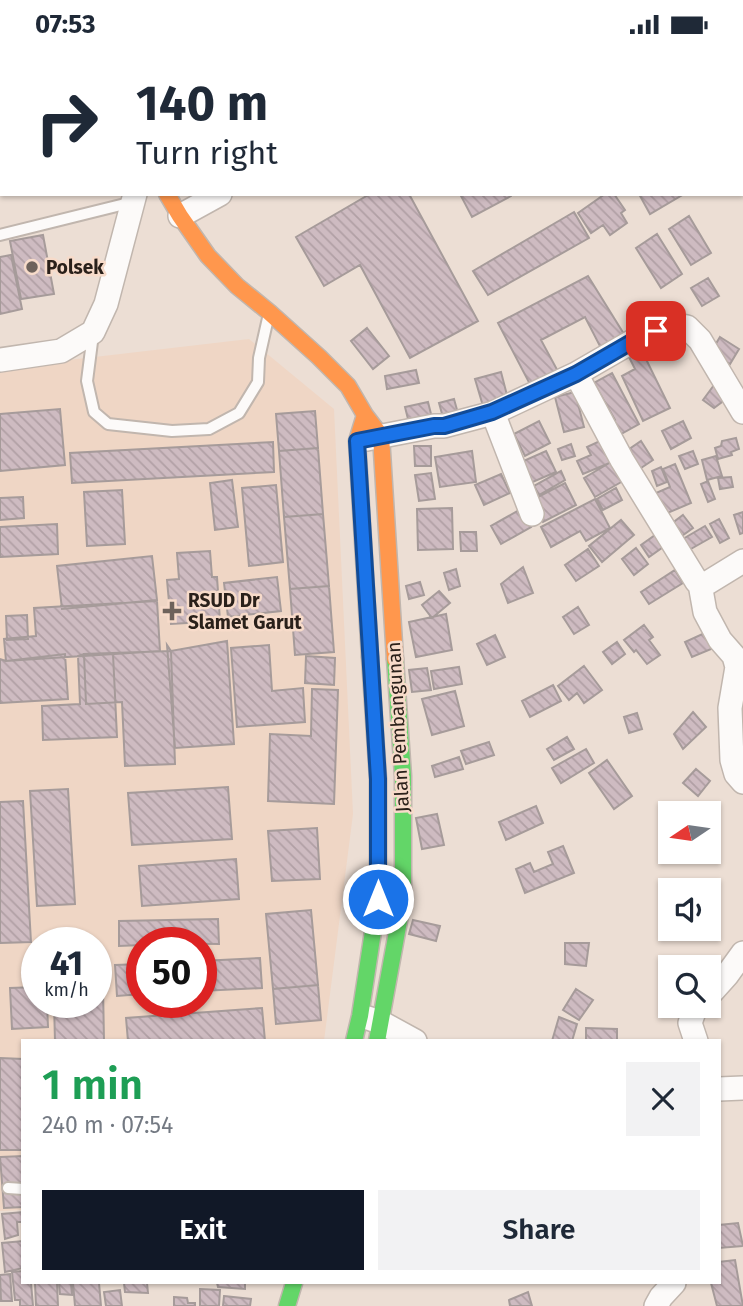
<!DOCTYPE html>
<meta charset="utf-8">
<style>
:root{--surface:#fff;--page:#f2f2f3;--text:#1f2937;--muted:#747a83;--accent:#111827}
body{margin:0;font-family:"Fira Sans",sans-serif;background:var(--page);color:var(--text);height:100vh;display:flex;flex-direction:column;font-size:26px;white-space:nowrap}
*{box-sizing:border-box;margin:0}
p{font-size:23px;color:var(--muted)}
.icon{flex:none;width:38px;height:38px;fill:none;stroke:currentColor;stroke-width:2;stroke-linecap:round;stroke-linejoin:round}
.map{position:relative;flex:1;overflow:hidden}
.sheet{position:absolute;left:21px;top:990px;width:700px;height:245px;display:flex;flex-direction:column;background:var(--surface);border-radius:0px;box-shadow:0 2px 5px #0004}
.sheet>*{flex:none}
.banner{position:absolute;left:0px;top:0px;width:744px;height:147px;box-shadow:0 2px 5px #0004;background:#fff;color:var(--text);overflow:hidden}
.needle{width:46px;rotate:257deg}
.fabs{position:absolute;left:658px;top:752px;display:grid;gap:14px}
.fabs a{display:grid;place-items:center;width:63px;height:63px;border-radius:0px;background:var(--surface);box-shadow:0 2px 5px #0004;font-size:35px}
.speed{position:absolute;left:21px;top:878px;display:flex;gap:14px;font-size:35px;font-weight:700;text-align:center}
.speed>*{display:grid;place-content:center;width:91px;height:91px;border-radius:50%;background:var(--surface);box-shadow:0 2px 5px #0004;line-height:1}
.speed small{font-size:18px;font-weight:400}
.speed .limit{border:10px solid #d22;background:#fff;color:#111}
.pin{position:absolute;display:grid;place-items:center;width:60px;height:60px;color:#fff;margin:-30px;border-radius:14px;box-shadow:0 4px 10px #0006}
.me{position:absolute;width:77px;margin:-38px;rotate:0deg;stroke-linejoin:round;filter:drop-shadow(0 0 5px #0008)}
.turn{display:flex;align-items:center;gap:24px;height:147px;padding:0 21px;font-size:32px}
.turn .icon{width:91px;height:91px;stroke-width:2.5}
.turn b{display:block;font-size:49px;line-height:60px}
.round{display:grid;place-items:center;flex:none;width:74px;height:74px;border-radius:0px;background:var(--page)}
.headline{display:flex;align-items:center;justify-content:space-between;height:119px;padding:0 21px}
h1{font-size:42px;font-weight:600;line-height:52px;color:#1e9e55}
.button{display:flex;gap:14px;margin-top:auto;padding:14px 21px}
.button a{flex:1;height:80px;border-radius:0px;background:var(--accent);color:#fff;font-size:28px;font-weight:600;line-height:80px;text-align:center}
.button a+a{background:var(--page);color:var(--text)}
.status{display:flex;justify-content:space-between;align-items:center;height:49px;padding:0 35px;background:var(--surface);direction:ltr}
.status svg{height:19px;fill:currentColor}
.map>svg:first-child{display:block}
.built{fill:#efd6c5;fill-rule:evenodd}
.building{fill:url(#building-back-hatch);stroke:#a69b9a;stroke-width:2}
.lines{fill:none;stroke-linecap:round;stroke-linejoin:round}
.lane-casing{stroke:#c1b6ae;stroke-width:14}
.street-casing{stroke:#c1b6ae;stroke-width:26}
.fast-casing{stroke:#c1b6ae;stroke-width:19}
.slow-casing{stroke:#c1b6ae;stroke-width:19}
.jam-casing{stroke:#c1b6ae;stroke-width:19}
.lane{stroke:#fcfaf9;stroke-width:10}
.street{stroke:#fcfaf9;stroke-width:23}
.fast{stroke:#63d668;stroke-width:16}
.slow{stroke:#ff974d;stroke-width:16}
.jam{stroke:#b3261e;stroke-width:16}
.route-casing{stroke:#114b97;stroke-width:18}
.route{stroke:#1a73e8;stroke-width:12}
.poi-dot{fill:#6e625b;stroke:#f7dbca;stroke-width:2.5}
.labels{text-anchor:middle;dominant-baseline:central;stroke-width:5;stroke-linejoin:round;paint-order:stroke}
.poi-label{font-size:19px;font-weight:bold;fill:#2a201a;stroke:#f7dbca;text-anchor:start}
.street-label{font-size:19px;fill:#2a201a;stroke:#f7dbca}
</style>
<div class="status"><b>07:53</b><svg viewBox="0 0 49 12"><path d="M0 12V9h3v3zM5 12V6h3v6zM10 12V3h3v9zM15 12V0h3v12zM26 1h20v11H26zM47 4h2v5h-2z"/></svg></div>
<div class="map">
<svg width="743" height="1257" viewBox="0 0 743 1257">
<defs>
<pattern id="building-back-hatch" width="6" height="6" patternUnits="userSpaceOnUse" patternTransform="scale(1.75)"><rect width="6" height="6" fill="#cebbc1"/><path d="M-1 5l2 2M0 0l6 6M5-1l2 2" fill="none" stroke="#b1a0a5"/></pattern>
</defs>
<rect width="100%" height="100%" fill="#ecded4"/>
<!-- built -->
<path class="built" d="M249,290L334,360L353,765L324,992H23V1161L0,1162V319ZM37,894H96V954H37ZM142,894H201V954H142Z"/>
<!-- building -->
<path class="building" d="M370,145H409L478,272L410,309L360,216L324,237L296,188Z
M460,145H511V147L472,168Z
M605,145H614L625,161L621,164L627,174L610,186L603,176L591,184L578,164Z
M639,145H684L650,165Z
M574,163L589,189L488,246L473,222Z
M689,167L711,204L691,216L669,180Z
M657,185L682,225L661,239L636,199Z
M43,186L54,245L21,250L10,192Z
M11,206L22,260L0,265V208Z
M588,227L627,290L603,303L585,268L541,291L561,328L534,343L498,274Z
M708,229L719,247L702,257L691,239Z
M367,279L389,307L373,320L351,292Z
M720,288L739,300L730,315L711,303Z
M642,302L670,359L643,372L622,327L635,320L629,308Z
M416,321L419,334L387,340L385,327Z
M501,323L508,350L483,357L475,330Z
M612,324L639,375L614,389L607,376L615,371L594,334Z
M714,336L726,350L714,359L703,351Z
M575,343L584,378L564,383L555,348Z
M454,350L459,368L444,372L439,354Z
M428,353L434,377L411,382L405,358Z
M60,360L65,416L0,422V365Z
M315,362L318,399L279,402L276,365Z
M539,372L550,394L525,407L514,385Z
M683,372L691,389L671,400L662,382Z
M736,389L739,400L731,403L732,406L718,410L715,399L721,397L722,392Z
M602,391L612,413L583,425L577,412L591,406L587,398Z
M641,392L653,411L635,423L622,405Z
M273,393L274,423L72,434L70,404Z
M571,395L575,407L562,411L558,400Z
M414,397H431V417H415Z
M318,399L323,465L284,468L279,402Z
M472,402L476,433L440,438L435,408Z
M546,402L556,423L528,435L519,414Z
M693,402L698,415L685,420L679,407Z
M716,407L722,427L707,431L702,411Z
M611,413L623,432L595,448L584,429Z
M675,415L691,454L658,468L649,447L670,438L663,420Z
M661,418L667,433L657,437L652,422Z
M561,422L565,431L539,446L534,437Z
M431,424L435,450L419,452L415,426Z
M501,425L510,444L484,456L475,436Z
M731,428L733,438L720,440L718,429Z
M232,431L238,478L215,481L210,434Z
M708,432L715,450L708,453L701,435Z
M565,434L576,456L543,473L532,451Z
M276,436L283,513L249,517L242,439Z
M616,439L622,451L603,461L597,450Z
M122,441L125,495L87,497L84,443Z
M23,448L24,469L0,471V449Z
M595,450L610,479L586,492L580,482L551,498L541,478Z
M452,459L453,500L418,501L417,460Z
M521,460L531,478L501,495L491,477Z
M743,463V484L740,485L734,466Z
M323,465L329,537L290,540L284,468Z
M683,466L693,479L676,491L667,478Z
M719,470L729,489L720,494L710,475Z
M621,471L634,486L602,513L589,497Z
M57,475L58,505L0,508V478Z
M705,477L712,488L682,505L676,494Z
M460,483H476L477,502H461Z
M658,484L666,496L649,508L641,496Z
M636,499L648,515L634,526L622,510Z
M588,500L599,517L576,532L565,516Z
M210,502L212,528H217L220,572L171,575L167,531L179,530L177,504Z
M152,507L157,551L62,560L57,517Z
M523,518L533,544L508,554L501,535Z
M456,520L460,537L449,541L444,524Z
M675,521L683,534L649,555L641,543Z
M277,528L281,562L228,568L224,534Z
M420,533L424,546L409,550L406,537Z
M329,537L334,603L295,606L290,540Z
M439,542L450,554L432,569L422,556Z
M157,552L160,602L6,612L4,590L36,587L34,559Z
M578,558L589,576L574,585L563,568Z
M446,565L452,601L416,608L409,573Z
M27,566L28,590L7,591L6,567Z
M644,576L653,588L649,591L660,606L647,615L636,601L634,603L624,591Z
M709,582L716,598L692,608L685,593Z
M495,586L505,608L487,616L477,595Z
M227,592L234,695L175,699L167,596L171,602Z
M617,593L625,605L612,615L603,603Z
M269,596L272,642L303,639L305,673L237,678L231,599Z
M171,602L175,715L125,717L122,653L86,655L84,605Z
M65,605L68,650L0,654V610L6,612Z
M84,605H113L117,688L43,691L42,657L80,655L78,607Z
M306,607L335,609L334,636L305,634Z
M584,617L602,641L584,654L577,644L569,651L558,637Z
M459,618L462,635L434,640L431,622Z
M427,619L431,641L412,643L409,621Z
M553,636L561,652L530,668L522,652Z
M312,640L338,641L334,755L268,752L270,685L311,687Z
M455,642L464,677L432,686L422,650Z
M693,663L706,678L683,700L674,685Z
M637,664L642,680L629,684L624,668Z
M567,688L574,700L554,711L547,700Z
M489,693L494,706L466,715L461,702Z
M586,700L594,714L561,734L552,719Z
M459,708L463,720L435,728L432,717Z
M607,711L632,747L614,760L589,724Z
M696,720L710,732L698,747L683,734Z
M228,738L232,790L132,796L128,744Z
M68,740L75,855L37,857L30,742Z
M23,752L31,893L0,894V753Z
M536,757L543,774L506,791L499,773Z
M437,765L444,796L422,800L416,769Z
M317,779L320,830L272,832L268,782Z
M563,797L574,824L525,844L516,820L530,814L534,823L553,815L548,803Z
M236,810L239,850L142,857L139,817Z
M311,861L318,936L273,940L266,865Z
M218,870L219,895L142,894V896L119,897V872Z
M413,871L440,877L436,892L409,885Z
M565,894H589L586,917L565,915Z
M260,909L262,939L201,942V912Z
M142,915V945L117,947L115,916Z
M318,936L321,971L276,975L273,940Z
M37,938V954H47L48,978L12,980L10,939Z
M96,938H103L104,992H55L54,954H96Z
M576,940L593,951L579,971L563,961Z
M262,959L265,992H128L126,969Z
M559,968L577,975L572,992H552Z
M586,979L617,980V992H586Z
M0,1009L23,1010V1101H0Z
M23,1107V1158L4,1159L0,1108Z
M23,1163V1173H17L18,1186L5,1190L2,1165Z
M738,1174L743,1197L719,1199V1176Z
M23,1192V1219L5,1223L2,1194Z
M735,1211L743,1257H717L711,1234H719V1213Z
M23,1222V1234H31L33,1257H20V1251H15L12,1223Z
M10,1225L12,1252H1L0,1226Z
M35,1234H57L58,1257H36Z
M59,1234H71L72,1246L60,1245Z
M73,1234H99L101,1257H75Z
M124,1234H147L148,1244L125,1243Z
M213,1234H245V1240L218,1238L217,1234Z
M200,1240L220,1241L219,1257H200Z
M120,1241L122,1257H106L104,1243Z
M528,1243L532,1257H510L509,1251Z
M224,1247L251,1250L250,1257H223Z
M174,1248L187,1249L188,1254H195V1257H174Z"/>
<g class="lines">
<defs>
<path id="lane" d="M0,186L133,153
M93,285L87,332L94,363L108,375L172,382L209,380L239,364L258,333L259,309L268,269
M8,1139L23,1140"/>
<path id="street" d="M538,0L539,2
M174,2L179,0
M0,53L2,56
M180,167L220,145
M0,311L61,302L93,283L106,255L135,145
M576,325L622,411L697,533L704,536L743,512
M493,364L532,465
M367,390L434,377H444L493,364L576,325L640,288L671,275L687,278L700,291L743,363
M700,535L705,563L720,591L734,607L737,618L730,659L732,711L736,725L743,733
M709,946L727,926L743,904
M368,969L382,974L415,992
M696,992L690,974L696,957
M719,1040L743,1039
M656,1257L661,1248L674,1234"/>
<path id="fast" d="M94,0L95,2
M354,992L360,967L378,850V730L370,608
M377,992L403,850V727L395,610
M287,1257L294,1234"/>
<path id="slow" d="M167,145L180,167L208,207L237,237L269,263L319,308L348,337L365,366L381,387L395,610
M365,366L357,392L370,608"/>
<path id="jam" d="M57,0L58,2"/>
</defs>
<!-- lane casing -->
<use href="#lane" class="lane-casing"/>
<!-- street casing -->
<use href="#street" class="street-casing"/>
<!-- fast casing -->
<use href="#fast" class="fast-casing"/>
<!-- slow casing -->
<use href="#slow" class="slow-casing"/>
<!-- jam casing -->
<use href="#jam" class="jam-casing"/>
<!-- lane -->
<use href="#lane" class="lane"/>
<!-- street -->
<use href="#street" class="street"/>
<!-- fast -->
<use href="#fast" class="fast"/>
<!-- slow -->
<use href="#slow" class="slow"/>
<!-- jam -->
<use href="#jam" class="jam"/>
</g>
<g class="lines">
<defs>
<path id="route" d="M378,850V730L357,392L434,377H444L492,363L576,325L640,288L656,282"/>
</defs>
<!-- route casing -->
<use href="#route" class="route-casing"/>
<!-- route -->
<use href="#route" class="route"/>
</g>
<!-- markers -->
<g class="poi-dot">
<circle cx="32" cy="218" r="7"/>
<path d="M168.5 551.5h7v7h7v7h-7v7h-7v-7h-7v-7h7z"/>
</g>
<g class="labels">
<!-- poi labels -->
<g class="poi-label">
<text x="46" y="218">Polsek</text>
<text x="188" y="551">RSUD Dr<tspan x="188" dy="22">Slamet Garut</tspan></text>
</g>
<!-- street labels -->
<g class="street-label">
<text transform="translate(398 678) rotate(-93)">Jalan Pembangunan</text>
</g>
</g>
</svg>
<div class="fabs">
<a><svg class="needle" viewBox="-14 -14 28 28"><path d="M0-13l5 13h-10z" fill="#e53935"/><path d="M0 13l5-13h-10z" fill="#747a83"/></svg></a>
<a><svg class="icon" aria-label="sound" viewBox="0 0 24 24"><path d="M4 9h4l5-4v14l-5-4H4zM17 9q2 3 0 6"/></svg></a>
<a><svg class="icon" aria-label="search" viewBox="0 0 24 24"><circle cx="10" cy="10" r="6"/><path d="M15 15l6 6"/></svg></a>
</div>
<div class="speed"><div>41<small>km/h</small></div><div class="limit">50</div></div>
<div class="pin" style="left:656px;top:282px;background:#d93025"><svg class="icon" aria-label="arrive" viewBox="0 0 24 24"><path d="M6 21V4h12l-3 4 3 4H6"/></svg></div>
<svg class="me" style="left:378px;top:850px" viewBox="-20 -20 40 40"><circle r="17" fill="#1a73e8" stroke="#fff" stroke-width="3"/><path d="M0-11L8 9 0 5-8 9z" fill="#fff"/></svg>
<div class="banner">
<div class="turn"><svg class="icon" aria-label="right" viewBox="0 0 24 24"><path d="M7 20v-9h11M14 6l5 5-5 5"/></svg><div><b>140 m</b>Turn right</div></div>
</div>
<section class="sheet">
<div class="headline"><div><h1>1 min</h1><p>240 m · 07:54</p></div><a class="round"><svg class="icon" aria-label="close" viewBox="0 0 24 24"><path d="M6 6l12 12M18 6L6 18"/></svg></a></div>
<div class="button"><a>Exit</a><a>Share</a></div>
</section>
</div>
